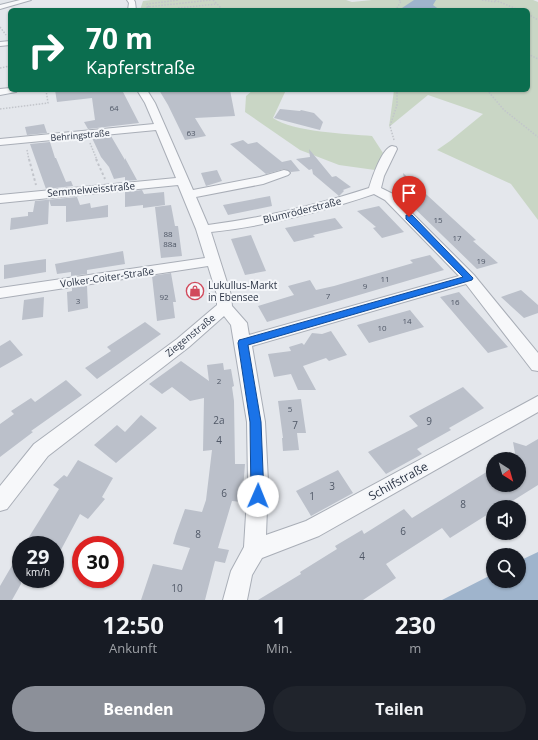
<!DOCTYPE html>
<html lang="de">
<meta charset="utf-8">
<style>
:root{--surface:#171b24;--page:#20242c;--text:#f1f3f6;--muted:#9ea1a6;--accent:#8c9099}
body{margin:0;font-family:"Open Sans",sans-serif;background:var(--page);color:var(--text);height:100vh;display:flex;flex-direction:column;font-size:15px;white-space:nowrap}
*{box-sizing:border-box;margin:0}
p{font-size:13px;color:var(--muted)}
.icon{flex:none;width:22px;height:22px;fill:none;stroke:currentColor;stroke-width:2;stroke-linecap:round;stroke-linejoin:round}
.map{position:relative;height:600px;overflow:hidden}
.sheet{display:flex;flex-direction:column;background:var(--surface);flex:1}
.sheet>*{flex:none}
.hud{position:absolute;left:8px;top:8px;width:522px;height:84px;border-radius:6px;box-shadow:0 1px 3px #0004;background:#0b6e4f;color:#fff;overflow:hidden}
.needle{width:26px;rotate:143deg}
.fabs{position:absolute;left:486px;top:452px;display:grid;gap:8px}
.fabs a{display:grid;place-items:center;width:40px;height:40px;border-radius:50%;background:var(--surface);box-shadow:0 1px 3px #0004;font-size:20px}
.speed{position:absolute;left:12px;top:536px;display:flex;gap:8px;font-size:20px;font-weight:700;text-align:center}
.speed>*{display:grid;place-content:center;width:52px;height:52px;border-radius:50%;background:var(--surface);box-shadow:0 1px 3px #0004;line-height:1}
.speed small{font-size:10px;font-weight:400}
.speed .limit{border:6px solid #d22;background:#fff;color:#111}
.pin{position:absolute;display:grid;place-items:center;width:34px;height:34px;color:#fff;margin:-41px -17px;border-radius:50% 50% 50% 0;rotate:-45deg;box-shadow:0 0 4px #0007}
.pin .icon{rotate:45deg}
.me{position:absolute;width:44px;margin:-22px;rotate:1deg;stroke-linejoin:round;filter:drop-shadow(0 0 3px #0008)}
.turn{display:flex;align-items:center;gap:14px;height:84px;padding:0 12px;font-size:18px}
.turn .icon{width:52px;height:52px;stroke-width:2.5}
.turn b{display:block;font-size:28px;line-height:34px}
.eta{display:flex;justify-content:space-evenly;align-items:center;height:68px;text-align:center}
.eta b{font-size:24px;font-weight:700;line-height:28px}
.cta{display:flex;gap:8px;margin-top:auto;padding:8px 12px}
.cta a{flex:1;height:46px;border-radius:24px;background:var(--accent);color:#fff;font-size:16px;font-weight:700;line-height:46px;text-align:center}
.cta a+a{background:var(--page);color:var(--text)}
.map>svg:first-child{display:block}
.green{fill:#c9d6c5}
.water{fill:#9fb4cc}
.building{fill:#bbc0ca}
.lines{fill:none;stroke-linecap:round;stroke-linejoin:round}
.minor-casing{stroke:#a9aeb7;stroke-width:2}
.path-far1{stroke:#c2c5cb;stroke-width:1.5;stroke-dasharray:1.5 1.5;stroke-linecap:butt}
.path{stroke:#c2c5cb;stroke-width:2;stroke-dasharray:2.5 2.5;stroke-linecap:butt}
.minor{fill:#f7f8fa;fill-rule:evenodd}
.route{fill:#1a73e8;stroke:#114b97}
.labels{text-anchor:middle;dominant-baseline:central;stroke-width:4;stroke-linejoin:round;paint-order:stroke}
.number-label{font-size:8px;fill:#4f5766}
.far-street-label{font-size:9px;fill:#2b3445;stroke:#f4f6f9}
.street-label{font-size:10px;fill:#2b3445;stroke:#f4f6f9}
.poi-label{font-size:10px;fill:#2b3445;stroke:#f4f6f9;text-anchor:start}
.near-number-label{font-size:10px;fill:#4f5766}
.near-street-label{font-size:12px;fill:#2b3445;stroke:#f4f6f9}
</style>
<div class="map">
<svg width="538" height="600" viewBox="0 0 538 600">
<rect width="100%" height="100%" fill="#e4e7ec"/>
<!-- green -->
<path class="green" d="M151,0H346L352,2L372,0H533L538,2V220L511,184L437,150L450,141L483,114L428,95L389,127L394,90H528V10H140L143,1Z
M253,90H286L273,118C293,132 347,134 372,136L383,153L375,170L339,165L300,150L245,112L246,96Z"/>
<!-- water -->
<path class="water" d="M414,0H436L433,5L440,10H406L402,8Z
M538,552V600H442L493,574V581H519V561Z"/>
<!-- building -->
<path class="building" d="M55,90H122L139,123L88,129L84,122L95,120L92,98L57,102Z
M159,90H230L235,116L195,118L206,136L185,140L168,105Z
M280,109L300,111L301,110L314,113L323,122L320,130L274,118Z
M44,124L47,133L27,135L25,127Z
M111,136L125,160V158L137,180L125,181V177L114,179L109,167L101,157L92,138Z
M243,140L248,144L257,142L282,162L291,160L300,171L291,172L284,169L266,174L230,144Z
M50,142L55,158H56L66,182L71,181L73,186L46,189L30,144Z
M309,149L332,177L336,176L351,187L343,190L344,191L339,196L313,174L312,169L309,170L296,159L310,157Z
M217,170L222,181L206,186L201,173Z
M403,173L476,240L473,241L498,263L477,269L409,203Z
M142,190L144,194L164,192L165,205L143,208V205L125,207V192Z
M270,196L272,206L228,215L223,205Z
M77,197L80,205L90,203L91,208L108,205V217L66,222V206H51L49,200L48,224L10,230L11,218L28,216V212H33L35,201Z
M171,205L175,226H178L182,256L161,258L155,207Z
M379,206L404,232L382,238L373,228L376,227L357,211Z
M335,218L343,228L313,235L315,237L294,242L285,228Z
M251,235L266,271L245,275L231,239Z
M123,251L125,264L87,270V274L71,276V272L57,274L55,264Z
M430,255L444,270L267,322L258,306L294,295L288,286L310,280L316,290L334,286L413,263L410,260Z
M46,259V272L4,279V265Z
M171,273L176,302H173L175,318L157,321L152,276Z
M87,286L88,308L68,312L67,292L72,291V288Z
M521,290L538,305V313L524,318L501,297Z
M459,292L492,329L508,347L488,353L440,297Z
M44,297L43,317L22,320L24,300Z
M410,310L424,327L369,343L357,325Z
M145,322L161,334L97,379L85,368L111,351L107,347Z
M331,331L347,355L329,361L326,358L303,366L316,390H298L291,374L274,377L268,354L291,351L289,347L302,343L304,345L312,333L322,334Z
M10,340L23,355L0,368V346Z
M181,361L209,381L207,365L223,363L224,370L231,369L234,386L232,387L234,401L235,464H245L242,502L232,501L218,548L229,550L225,563L215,561L205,600H141L153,564L182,570L190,548L173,544L176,534L185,509L202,512L206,500L212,450L203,451L204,398L190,401L172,387L162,394L149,384Z
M66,380L82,395L31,431L33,432L0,457V424L14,414L11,411L31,398L35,402Z
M463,387L484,408L449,428L451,430L417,449L422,454L386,474L368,452L418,426L409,416Z
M301,399L306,433H297L299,450L283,451L282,438H283L278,401Z
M141,415L157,428L116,463L94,445L117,425L125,432Z
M538,439V485L503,507H493V511L450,538L442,528L386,564L396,578L363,600H258L301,574L300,572L337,549L335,546L362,530L364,534L404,509L412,518L493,468V485H519V459H516L513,442L526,446Z
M78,460L113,478L102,497L105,499L88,519L80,514L55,561V542L54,545H24L59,489L53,485L64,475L67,477Z
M338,470L353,493L311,516L296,491Z
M21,550V584L12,600H0V586Z"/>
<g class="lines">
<defs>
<path id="minor" d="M20,0H31L0,9V5Z
M127,0H134L135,2L136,10H128L129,3Z
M10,41V45L0,46V42Z
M10,88V90H18L16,92L0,95V89Z
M137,90H147L155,103L193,190L260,177L284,170L288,171L290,173L288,175L263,184L196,197L208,225C263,218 317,205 369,188C372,178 382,148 392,146L396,147L397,149L384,176L381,188L393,194L474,275L538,353V371L532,370L466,284L252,346L265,422L268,482L266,535L306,521L538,396V412L319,536L262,558L252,575L247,600H223L231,571L244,547L248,482L247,422L231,325L224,316L189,347L48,456L7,509L0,511V486L34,444L177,339L217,305V295L208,266L0,298V288L205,258L196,229L178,185L0,203V195L176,178L156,130L0,145V139L154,124L145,103ZM374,194L385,200L459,276L249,335L247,323L232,306L231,295L211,232C266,226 321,212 374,194Z"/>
</defs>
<!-- minor casing -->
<use href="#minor" class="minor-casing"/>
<!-- path-far1 -->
<path class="path-far1" d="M213,0L223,10
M399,0L401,1L397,8L400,10
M482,0L497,2
M495,0L519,10
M149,7L147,4L179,0
M178,8L217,4
M149,10L147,7L211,0
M528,14L538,20
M0,27L6,35
M528,54L538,59
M0,68L10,66
M487,90L504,110L538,137
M0,109L48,103L46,90
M394,140L390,126L397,105V90
M90,143L97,160
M27,150L29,160"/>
<!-- path -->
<path class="path" d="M29,159L36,185
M96,159L105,179"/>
<!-- minor -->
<use href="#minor" class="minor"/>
</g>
<!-- route -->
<path class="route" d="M406,215H412L473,278L472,280L248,345L261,422L264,496L262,500L258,502L253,500L251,496L250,422L238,343L239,340L243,339L463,277L406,219Z"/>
<!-- icons -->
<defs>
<symbol id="shop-ring" viewBox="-11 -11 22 22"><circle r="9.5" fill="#f4f6f9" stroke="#d1495b" stroke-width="1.5"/><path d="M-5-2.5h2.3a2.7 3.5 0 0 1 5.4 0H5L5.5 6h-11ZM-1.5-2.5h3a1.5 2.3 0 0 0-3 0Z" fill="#d1495b"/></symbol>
</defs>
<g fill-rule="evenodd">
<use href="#shop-ring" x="185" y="281" width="20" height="20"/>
</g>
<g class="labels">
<!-- number labels -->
<g class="number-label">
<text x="114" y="107">64</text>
<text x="191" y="132">63</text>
<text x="438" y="219">15</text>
<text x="168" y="233">88</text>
<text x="457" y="237">17</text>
<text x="170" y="243">88a</text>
<text x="481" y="260">19</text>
<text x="385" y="278">11</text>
<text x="365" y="285">9</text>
<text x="328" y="295">7</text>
<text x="164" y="296">92</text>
<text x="78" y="300">3</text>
<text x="455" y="301">16</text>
<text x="407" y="320">14</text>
<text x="382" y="327">10</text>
<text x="219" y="380">2</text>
<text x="290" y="408">5</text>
</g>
<!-- far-street labels -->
<g class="far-street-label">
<text transform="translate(80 135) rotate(-5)">Behringstraße</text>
</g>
<!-- street labels -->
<g class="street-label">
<text transform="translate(91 189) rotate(-5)">Semmelweisstraße</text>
<text transform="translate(302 210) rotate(-14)">Blumröderstraße</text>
<text transform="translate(107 277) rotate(-8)">Volker-Coiter-Straße</text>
<text transform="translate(190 335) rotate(-39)">Ziegenstraße</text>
</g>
<!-- poi labels -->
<g class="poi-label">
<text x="208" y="285">Lukullus-Markt<tspan x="208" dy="12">in Ebensee</tspan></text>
</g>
<!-- near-number labels -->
<g class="near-number-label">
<text x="219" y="420">2a</text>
<text x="429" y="421">9</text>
<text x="295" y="425">7</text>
<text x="219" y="440">4</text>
<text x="332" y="486">3</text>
<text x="224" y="493">6</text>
<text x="312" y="496">1</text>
<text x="463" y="504">8</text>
<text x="403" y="531">6</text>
<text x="198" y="534">8</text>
<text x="362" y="556">4</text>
<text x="177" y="588">10</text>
</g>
<!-- near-street labels -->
<g class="near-street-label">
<text transform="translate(398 481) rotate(-29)">Schilfstraße</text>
</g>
</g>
</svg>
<div class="fabs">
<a><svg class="needle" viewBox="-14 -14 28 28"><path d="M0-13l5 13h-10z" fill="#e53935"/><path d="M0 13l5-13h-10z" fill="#9ea1a6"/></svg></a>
<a><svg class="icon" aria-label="sound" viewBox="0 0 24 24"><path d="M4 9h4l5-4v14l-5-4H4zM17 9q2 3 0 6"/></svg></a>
<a><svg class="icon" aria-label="search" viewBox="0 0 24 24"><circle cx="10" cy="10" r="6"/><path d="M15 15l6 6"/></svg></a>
</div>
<div class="speed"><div>29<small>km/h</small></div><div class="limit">30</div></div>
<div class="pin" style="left:409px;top:217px;background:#d93025"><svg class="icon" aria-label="arrive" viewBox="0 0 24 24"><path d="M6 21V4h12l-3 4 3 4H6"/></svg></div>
<svg class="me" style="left:258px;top:496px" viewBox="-20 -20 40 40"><circle r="19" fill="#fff"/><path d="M0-13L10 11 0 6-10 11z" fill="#1a73e8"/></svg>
<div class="hud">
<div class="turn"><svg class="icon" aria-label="right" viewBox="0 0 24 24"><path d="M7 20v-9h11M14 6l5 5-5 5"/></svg><div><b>70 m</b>Kapferstraße</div></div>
</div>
</div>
<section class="sheet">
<div class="eta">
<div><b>12:50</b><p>Ankunft</p></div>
<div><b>1</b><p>Min.</p></div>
<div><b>230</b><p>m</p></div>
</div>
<div class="cta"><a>Beenden</a><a>Teilen</a></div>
</section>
